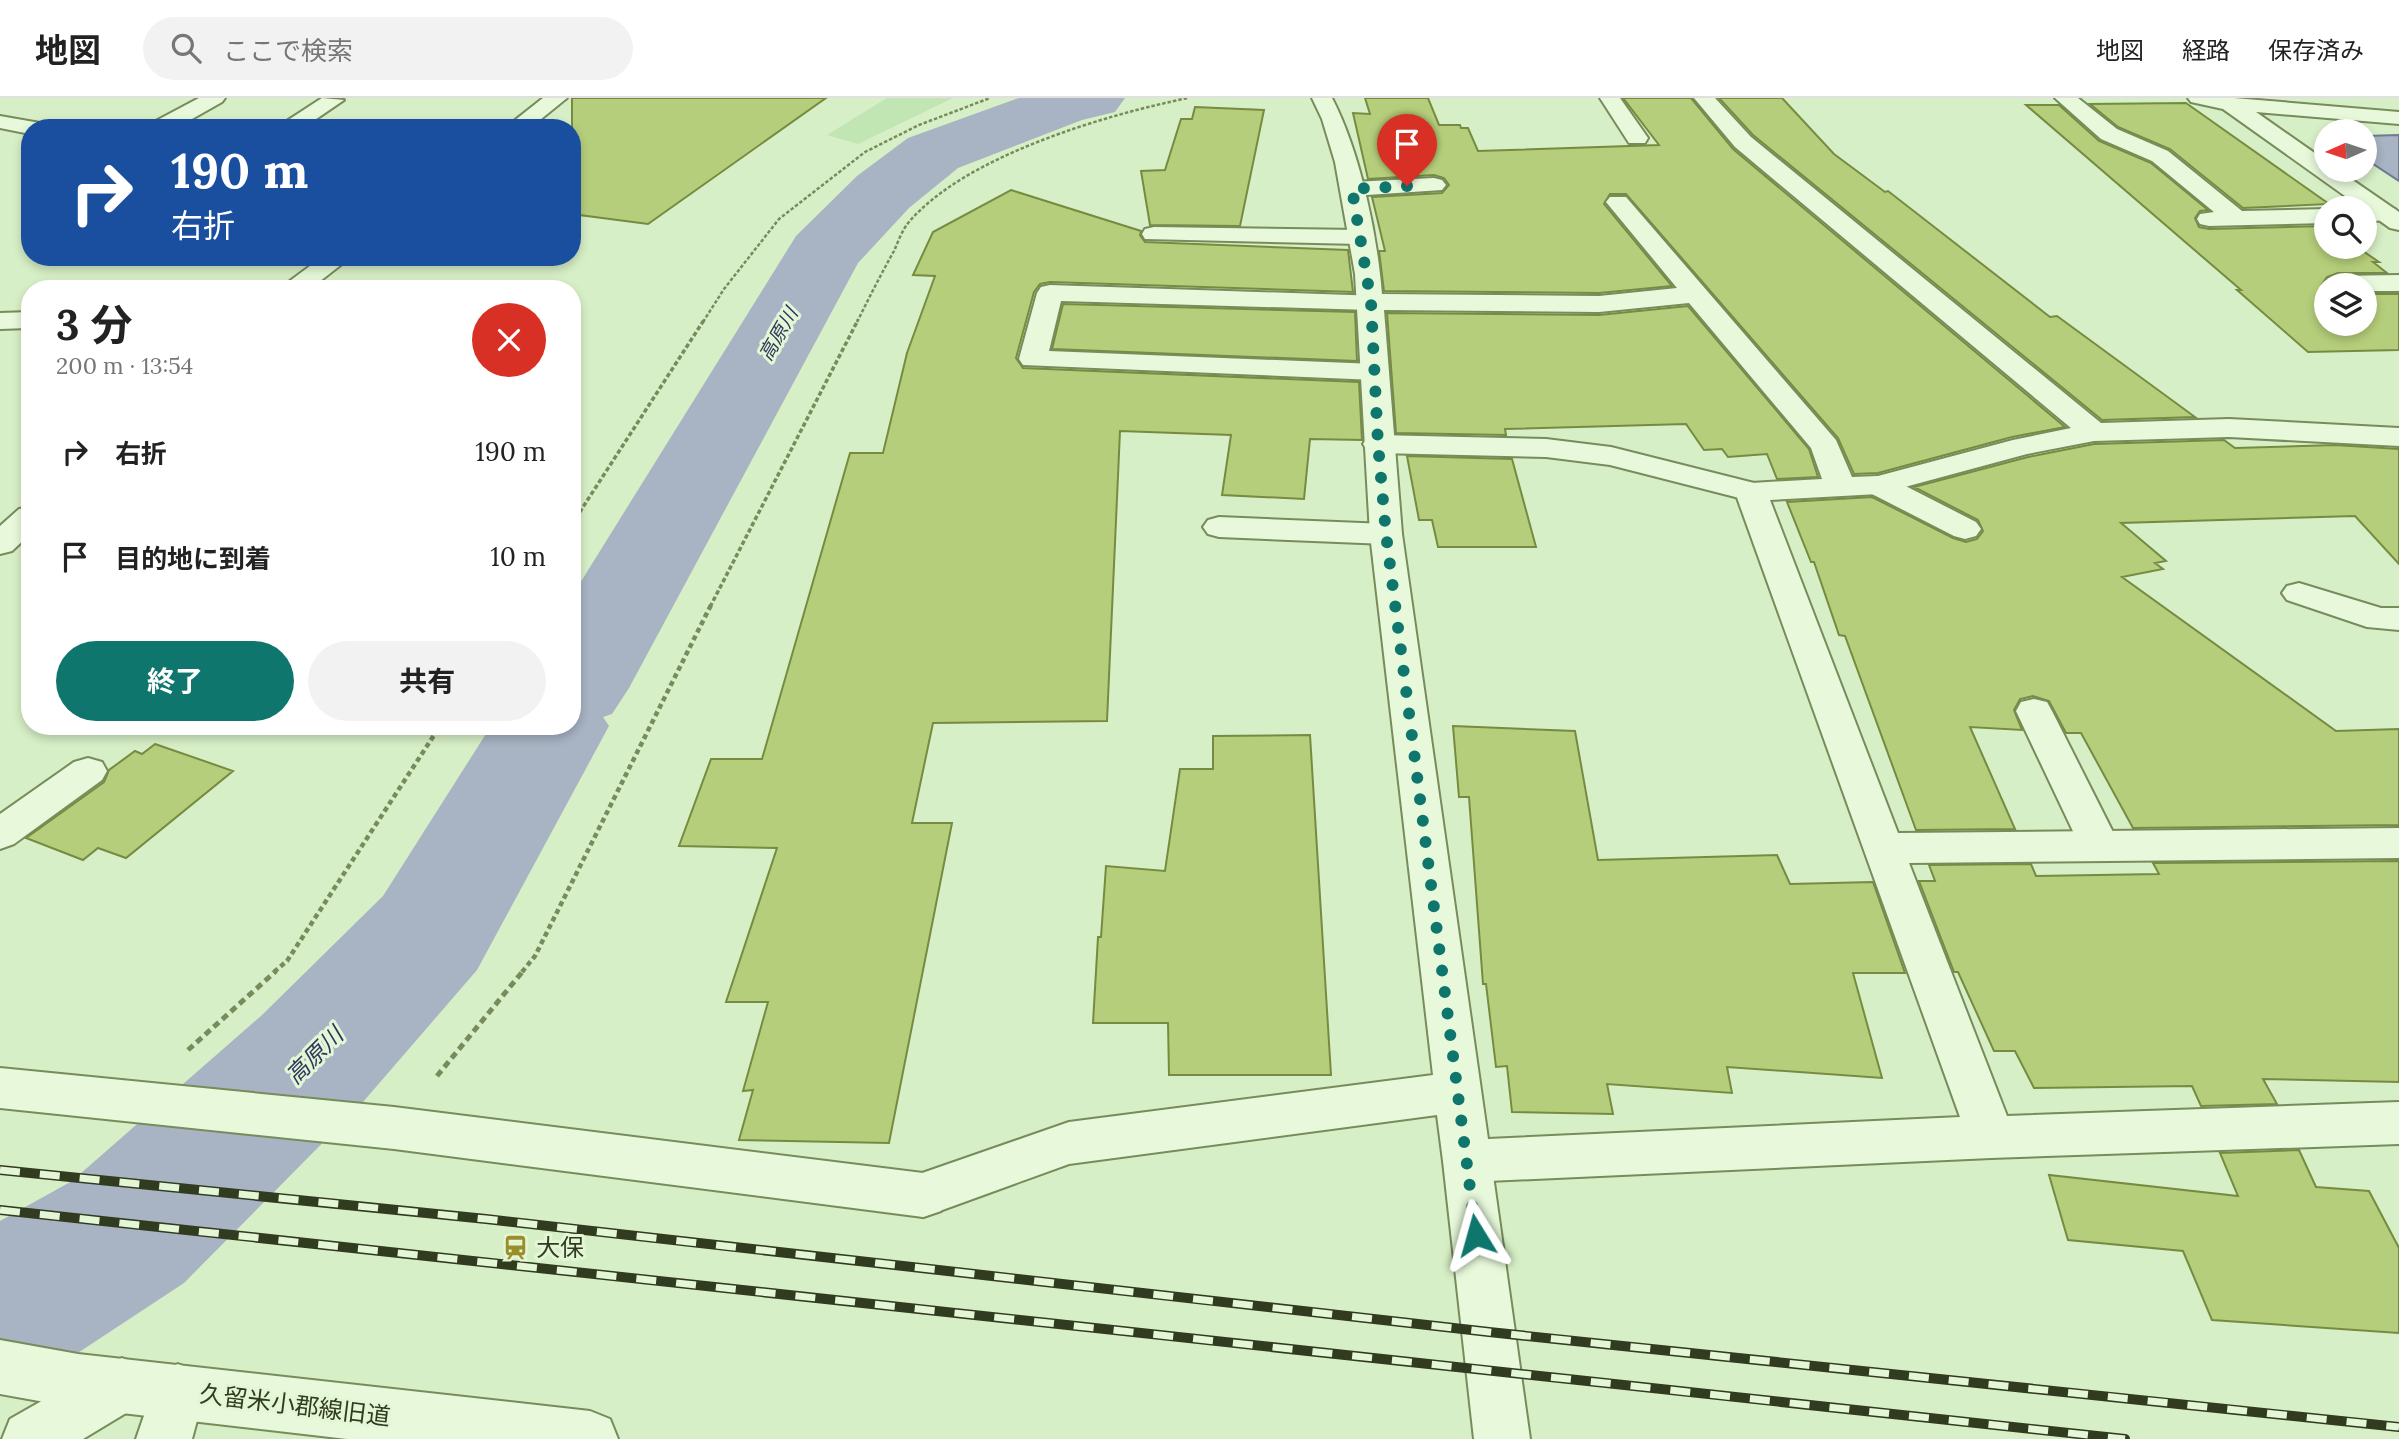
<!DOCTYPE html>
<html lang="ja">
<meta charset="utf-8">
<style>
:root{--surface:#fff;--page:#f2f2f2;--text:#222;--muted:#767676;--line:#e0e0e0;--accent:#0f766e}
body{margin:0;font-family:Lora,"Noto Sans JP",serif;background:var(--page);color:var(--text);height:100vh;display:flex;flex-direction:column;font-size:26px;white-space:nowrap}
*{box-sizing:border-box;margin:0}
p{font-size:23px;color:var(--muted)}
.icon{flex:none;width:38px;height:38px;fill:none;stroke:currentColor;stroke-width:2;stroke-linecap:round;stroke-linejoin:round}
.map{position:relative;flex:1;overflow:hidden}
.drawer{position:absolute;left:21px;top:182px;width:560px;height:455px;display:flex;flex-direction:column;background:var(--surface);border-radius:28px;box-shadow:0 4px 10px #0003}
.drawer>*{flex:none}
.banner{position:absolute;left:21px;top:21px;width:560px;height:147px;border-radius:28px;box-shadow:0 4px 10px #0003;background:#1a4fa0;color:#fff;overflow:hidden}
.needle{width:46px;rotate:267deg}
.tools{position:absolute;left:2314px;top:21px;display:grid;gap:14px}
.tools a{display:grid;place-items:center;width:63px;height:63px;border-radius:50%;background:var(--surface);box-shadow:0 4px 10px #0003;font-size:35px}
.pin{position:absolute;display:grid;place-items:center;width:60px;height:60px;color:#fff;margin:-72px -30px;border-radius:50% 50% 50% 0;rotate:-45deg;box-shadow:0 0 7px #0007}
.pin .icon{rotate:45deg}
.me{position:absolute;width:77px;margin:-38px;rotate:352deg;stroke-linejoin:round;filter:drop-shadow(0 0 5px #0008)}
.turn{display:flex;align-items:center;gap:24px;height:147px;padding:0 35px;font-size:32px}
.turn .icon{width:91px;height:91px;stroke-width:2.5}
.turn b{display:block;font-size:49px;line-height:60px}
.round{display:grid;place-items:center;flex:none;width:74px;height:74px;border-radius:37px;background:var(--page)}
.overview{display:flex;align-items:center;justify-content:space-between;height:119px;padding:0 35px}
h1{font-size:42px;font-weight:700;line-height:52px}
.primary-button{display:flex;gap:14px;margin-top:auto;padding:14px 35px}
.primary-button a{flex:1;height:80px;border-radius:42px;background:var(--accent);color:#fff;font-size:28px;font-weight:700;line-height:80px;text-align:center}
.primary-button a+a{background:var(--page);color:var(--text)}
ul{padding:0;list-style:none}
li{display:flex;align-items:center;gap:21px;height:105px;padding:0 35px}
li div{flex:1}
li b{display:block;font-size:26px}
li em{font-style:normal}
header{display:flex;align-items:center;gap:42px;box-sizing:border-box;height:98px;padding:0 35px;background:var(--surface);border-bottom:2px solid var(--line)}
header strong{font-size:33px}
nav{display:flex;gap:38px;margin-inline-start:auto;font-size:24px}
.search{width:490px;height:63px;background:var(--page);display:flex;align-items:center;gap:18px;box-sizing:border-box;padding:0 24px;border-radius:38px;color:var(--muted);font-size:26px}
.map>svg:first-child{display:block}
.farmland{fill:#c1e5b3}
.water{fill:#a8b3c3;stroke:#6e7b92;stroke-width:2}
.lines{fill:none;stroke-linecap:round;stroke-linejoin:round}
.river{fill:#a8b3c3;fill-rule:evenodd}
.building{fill:#b5ce7b;stroke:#768b41;stroke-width:2}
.service-casing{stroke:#778b5b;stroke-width:4}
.minor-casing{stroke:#778b5b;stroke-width:4}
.tertiary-casing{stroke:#778b5b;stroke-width:4}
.path-far3{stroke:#778b5b;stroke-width:2.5;stroke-dasharray:3.5 2;stroke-linecap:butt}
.path-far2{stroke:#778b5b;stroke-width:3.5;stroke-dasharray:4.5 2.5;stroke-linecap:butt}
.path-far1{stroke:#778b5b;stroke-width:4.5;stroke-dasharray:5 3.5;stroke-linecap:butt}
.path{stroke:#778b5b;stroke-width:5;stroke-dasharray:7 4.5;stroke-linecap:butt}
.service{fill:#e7f9da;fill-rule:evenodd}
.minor{fill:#e7f9da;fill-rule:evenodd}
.tertiary{fill:#e7f9da;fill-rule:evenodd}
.rail-casing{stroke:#313b1f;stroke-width:10}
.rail{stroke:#e3f6d6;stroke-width:7;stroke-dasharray:20;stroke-linecap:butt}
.route{stroke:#0f766e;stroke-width:12;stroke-dasharray:0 21.6}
.labels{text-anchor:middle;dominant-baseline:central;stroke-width:6;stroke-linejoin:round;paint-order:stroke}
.far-water-label{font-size:19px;font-style:italic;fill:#2e365b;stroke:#e3f6d6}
.water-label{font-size:23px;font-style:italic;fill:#2e365b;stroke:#e3f6d6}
.near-poi-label{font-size:24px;fill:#313b1f;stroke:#e3f6d6;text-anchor:start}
.near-street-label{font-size:24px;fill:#313b1f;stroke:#e3f6d6}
</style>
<header>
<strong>地図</strong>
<div class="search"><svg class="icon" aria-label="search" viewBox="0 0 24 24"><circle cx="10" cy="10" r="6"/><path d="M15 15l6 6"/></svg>ここで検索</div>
<nav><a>地図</a><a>経路</a><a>保存済み</a></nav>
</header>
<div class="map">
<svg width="2399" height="1341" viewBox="0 0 2399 1341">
<rect width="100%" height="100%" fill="#d7efc6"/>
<!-- farmland -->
<path class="farmland" d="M887,0H953L858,46L827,37Z"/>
<!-- water -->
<path class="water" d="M2399,37V83L2364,60V38Z"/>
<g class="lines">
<!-- river -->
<path class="river" d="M1019,0H1125L1115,14L1082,22L958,70L909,110L858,165L629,590L612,616L603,619L609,628L477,872L363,1004L184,1185L58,1268L0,1291V1123L72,1083L261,918L383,798L491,628H572V498L796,138L857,78L908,40Z"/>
</g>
<!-- building -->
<path class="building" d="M572,0H826L648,126L572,116Z
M1365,0H1428L1439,27H1460L1461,30H1468L1478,53L1659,47L1623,0H1691L1733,51L2065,329L2012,339L1878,375L1854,376L1838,340L1626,96H1610L1604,106L1672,188L1599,195L1384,193L1379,153H1385L1372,99L1442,95L1449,87L1444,80L1434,77L1368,81L1353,15L1370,16Z
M1719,0H1782L1834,56L1885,94L1888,93L2050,219L2057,218L2195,319L2102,322L1753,37Z
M2186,5L2329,106L2243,110L2170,51L2118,29L2090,6Z
M2026,7H2059L2099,43L2151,65L2208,112L2200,113L2195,120L2199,129L2209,131L2326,128V149H2357L2379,164H2373L2387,175H2338L2327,179L2322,186L2326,189V226H2364V196H2399V252L2308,254L2237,192H2241Z
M1195,9L1264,12L1240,128L1150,127L1141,73L1165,72L1181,21H1192Z
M1011,92L1141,133L1140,137L1145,144L1348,152L1353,194L1050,184L1040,186L1034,194L1016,260L1023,270L1359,284L1362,342L1310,341L1304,401L1222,397L1231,337L1120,333L1107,623L933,625L912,725H952L889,1045L739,1042L753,992L743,993L768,904H726L777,750L679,748L711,661H762L850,355H883L907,255L935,178L913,177L933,134Z
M1063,206L1355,214L1357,263L1052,251Z
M1688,208L1809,351L1818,379L1777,381L1767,356L1728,359L1722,351L1704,352L1686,326L1505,331L1506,337L1396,335L1387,215L1599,217Z
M2224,342L2235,350L2335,347L2399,351V466L2355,418L2121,425L2166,463L2155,465L2163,471L2122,479L2336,633L2399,631V727L2133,730L2081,635H2066L2049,603L2033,598L2020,601L2014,612L2022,632L1970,629L2015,731L1916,732L1845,538L1839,537L1814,464H1811L1787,404L1872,399L1953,440L1966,444L1977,441L1983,433L1978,422L1914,389L2028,359L2094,346Z
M1407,358L1512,361L1536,449H1438L1432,422H1419Z
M1453,628L1575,633L1598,762L1777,757L1790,786L1873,784L1905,875H1853L1882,980L1727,969L1732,995L1607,986L1613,1016L1512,1014L1507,968L1496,969L1486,886H1483L1469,699H1459Z
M1310,637L1331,977H1169L1168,925H1093L1098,839H1101L1106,768L1165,773L1180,671H1213V638Z
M155,646L233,673L126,760L98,750L83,762L26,740L104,684L109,672L135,653L142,656Z
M2399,763V984L2263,981L2277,1006L2201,1008L2192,988L2034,990L2015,953H1994L1958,874H1954L1919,783H1935L1929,767L2031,766L2036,778L2159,776L2153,765Z
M2299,1052L2316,1089L2369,1093L2399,1150V1235L2212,1222L2183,1153L2068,1142L2049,1077L2238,1098L2220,1055Z"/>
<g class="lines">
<defs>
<path id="service" d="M199,0H225L222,4L176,30H149L152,25Z
M322,0L344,2L303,30H276Z
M1600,0H1620L1648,40L1645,45H1629Z
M2055,0H2078L2117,31L2168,53L2242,113L2326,111V125L2209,128L2200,126L2197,121L2200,116L2214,114L2152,63L2101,41Z
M1434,80L1442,82L1446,87L1442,92L1352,98L1344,96L1340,91L1344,86L1352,84Z
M2387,109L2395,111L2399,116L2395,121L2364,124L2362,110Z
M1154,129L1359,132L1368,134L1371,139L1368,144L1359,146L1145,141L1142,136L1145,131Z
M2399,177V193H2364V187L2325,186L2329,181L2338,178Z
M1050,187L1380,198L1384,204L1380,210L1371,212L1061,203L1049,253L1375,266L1385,268L1389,274L1385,280L1375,282L1023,267L1019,261L1037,195L1041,189Z
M30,214V230L0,231V215Z
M1378,337L1546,341L1611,349L1762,387L1767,394L1762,401L1751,403L1610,367L1546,359L1378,355L1367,352L1363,346L1367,340Z
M1879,378L1890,380L1976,424L1981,431L1976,438L1965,441L1954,438L1868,394L1863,387L1868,380Z
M1219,419L1386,426L1397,429L1402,436L1397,443L1386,446L1219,439L1208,436L1203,429L1208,422Z
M2299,485L2381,510H2399V532L2367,529L2287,502L2282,495L2287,488Z
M2034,601L2047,604L2052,613L2120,748L2114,758L2100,763L2086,758L2080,748L2016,613L2021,604Z
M88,660L102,664L107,673L102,682L14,746L0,751V716L74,664Z
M0,970L394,1009L923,1075L941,1081L948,1097L941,1113L923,1119L394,1051L0,1010Z
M1467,1042L1484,1048L1491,1063L1530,1341H1474L1443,1063L1450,1048Z"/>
<path id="minor" d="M543,0H567L530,30H505Z
M1312,0H1332C1360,54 1377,135 1382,196L1599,198L1677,190L1606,104L1610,99H1626L1836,342L1852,379L1878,378L2013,342L2071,330L1735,49L1694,0H1715L1751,39L2101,325L2229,321L2399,330V348L2229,339L2094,343L2027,356L1879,396L1770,402L1898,735L2399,730V760L1909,765L2007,1018L2399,1004V1046L1991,1060L1467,1084L1450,1078L1443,1063L1437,1017L1069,1066L923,1119L905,1113L898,1097L905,1081L1069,1024L1433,977L1370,436L1355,176L1335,64L1322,21ZM1689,205L1811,350L1822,381L1751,385L1740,387L1735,394L1960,1019L1488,1041L1402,436L1384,212L1599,214Z
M2188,0H2234L2399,14V26L2256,14L2326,63V72H2338L2399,114V132L2390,130L2223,11L2191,4Z
M0,18L40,25L43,30H30V36L0,30Z
M322,159H351L310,191H279Z
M30,409V436L12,453L0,456V428L19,411Z
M122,1260L141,1268L149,1287L141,1306L83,1341H2L10,1321L103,1268Z
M178,1266L197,1274L205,1293L192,1341H136L159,1274Z"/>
<path id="tertiary" d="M0,1242L78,1256L590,1313L610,1321L618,1341H347L78,1310L0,1296Z"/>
</defs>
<!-- service casing -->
<use href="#service" class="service-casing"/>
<!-- minor casing -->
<use href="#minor" class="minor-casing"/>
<!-- tertiary casing -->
<use href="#tertiary" class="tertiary-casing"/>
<!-- path-far3 -->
<path class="path-far3" d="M703,224L724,191L779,121L865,54L919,27L990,0
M857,224C869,200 881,176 894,153C898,144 902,132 909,124C965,58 1105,17 1188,0"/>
<!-- path-far2 -->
<path class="path-far2" d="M572,426L704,222
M710,509L858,222"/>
<!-- path-far1 -->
<path class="path-far1" d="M274,874L287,863L440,628
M522,874L535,858L711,507"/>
<!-- path -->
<path class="path" d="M188,952L276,873
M437,978L523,873"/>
<!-- service -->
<use href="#service" class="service"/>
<!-- minor -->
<use href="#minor" class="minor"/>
<!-- tertiary -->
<use href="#tertiary" class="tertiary"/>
<defs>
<path id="rail" d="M0,1072L486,1121L1489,1234L2399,1329
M0,1112L2125,1341"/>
</defs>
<!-- rail casing -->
<use href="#rail" class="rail-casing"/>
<!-- rail -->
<use href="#rail" class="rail"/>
</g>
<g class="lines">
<!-- route -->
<path class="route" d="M1407,88L1352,91L1371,204L1378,346L1386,436L1476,1137"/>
</g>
<!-- icons -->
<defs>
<symbol id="station-bare" viewBox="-9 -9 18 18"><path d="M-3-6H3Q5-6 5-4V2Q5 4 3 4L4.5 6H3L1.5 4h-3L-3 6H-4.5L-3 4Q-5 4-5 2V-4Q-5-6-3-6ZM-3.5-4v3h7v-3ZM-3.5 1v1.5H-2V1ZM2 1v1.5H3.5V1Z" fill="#9b8e2a" stroke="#e3f6d6" stroke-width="2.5" paint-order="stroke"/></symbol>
</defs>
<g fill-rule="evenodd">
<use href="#station-bare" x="498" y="1132" width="35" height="35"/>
</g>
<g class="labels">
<!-- far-water labels -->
<g class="far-water-label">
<text transform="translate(778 236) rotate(-60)">高原川</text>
</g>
<!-- water labels -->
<g class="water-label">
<text transform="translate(314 957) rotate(-45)">高原川</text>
</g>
<!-- near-poi labels -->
<g class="near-poi-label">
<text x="536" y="1149">大保</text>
</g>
<!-- near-street labels -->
<g class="near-street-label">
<text transform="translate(295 1307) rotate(7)">久留米小郡線旧道</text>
</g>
</g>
</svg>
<div class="tools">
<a><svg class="needle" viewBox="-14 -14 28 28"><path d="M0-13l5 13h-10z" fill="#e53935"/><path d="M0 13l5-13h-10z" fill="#767676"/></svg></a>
<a><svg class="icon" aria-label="search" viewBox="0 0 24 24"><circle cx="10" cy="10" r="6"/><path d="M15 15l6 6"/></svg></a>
<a><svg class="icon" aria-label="layers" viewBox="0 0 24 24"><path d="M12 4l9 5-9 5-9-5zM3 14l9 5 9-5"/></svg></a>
</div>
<div class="pin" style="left:1407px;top:88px;background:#d93025"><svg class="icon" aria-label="arrive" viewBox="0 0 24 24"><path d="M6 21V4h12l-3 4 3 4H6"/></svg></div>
<svg class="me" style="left:1476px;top:1137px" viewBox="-20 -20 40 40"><path d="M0-17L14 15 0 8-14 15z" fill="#0f766e" stroke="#fff" stroke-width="4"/></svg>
<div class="banner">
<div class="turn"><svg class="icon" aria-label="right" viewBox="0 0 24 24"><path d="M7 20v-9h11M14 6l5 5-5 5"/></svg><div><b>190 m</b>右折</div></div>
</div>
<section class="drawer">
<div class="overview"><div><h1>3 分</h1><p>200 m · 13:54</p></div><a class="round" style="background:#d93025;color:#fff"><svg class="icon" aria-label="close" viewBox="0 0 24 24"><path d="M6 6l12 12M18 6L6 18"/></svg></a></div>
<ul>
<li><svg class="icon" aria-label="right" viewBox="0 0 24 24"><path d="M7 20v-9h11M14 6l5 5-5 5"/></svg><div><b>右折</b></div><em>190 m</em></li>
<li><svg class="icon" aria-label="arrive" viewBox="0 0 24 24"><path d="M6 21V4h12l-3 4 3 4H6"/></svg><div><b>目的地に到着</b></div><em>10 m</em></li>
</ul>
<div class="primary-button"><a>終了</a><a>共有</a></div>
</section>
</div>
